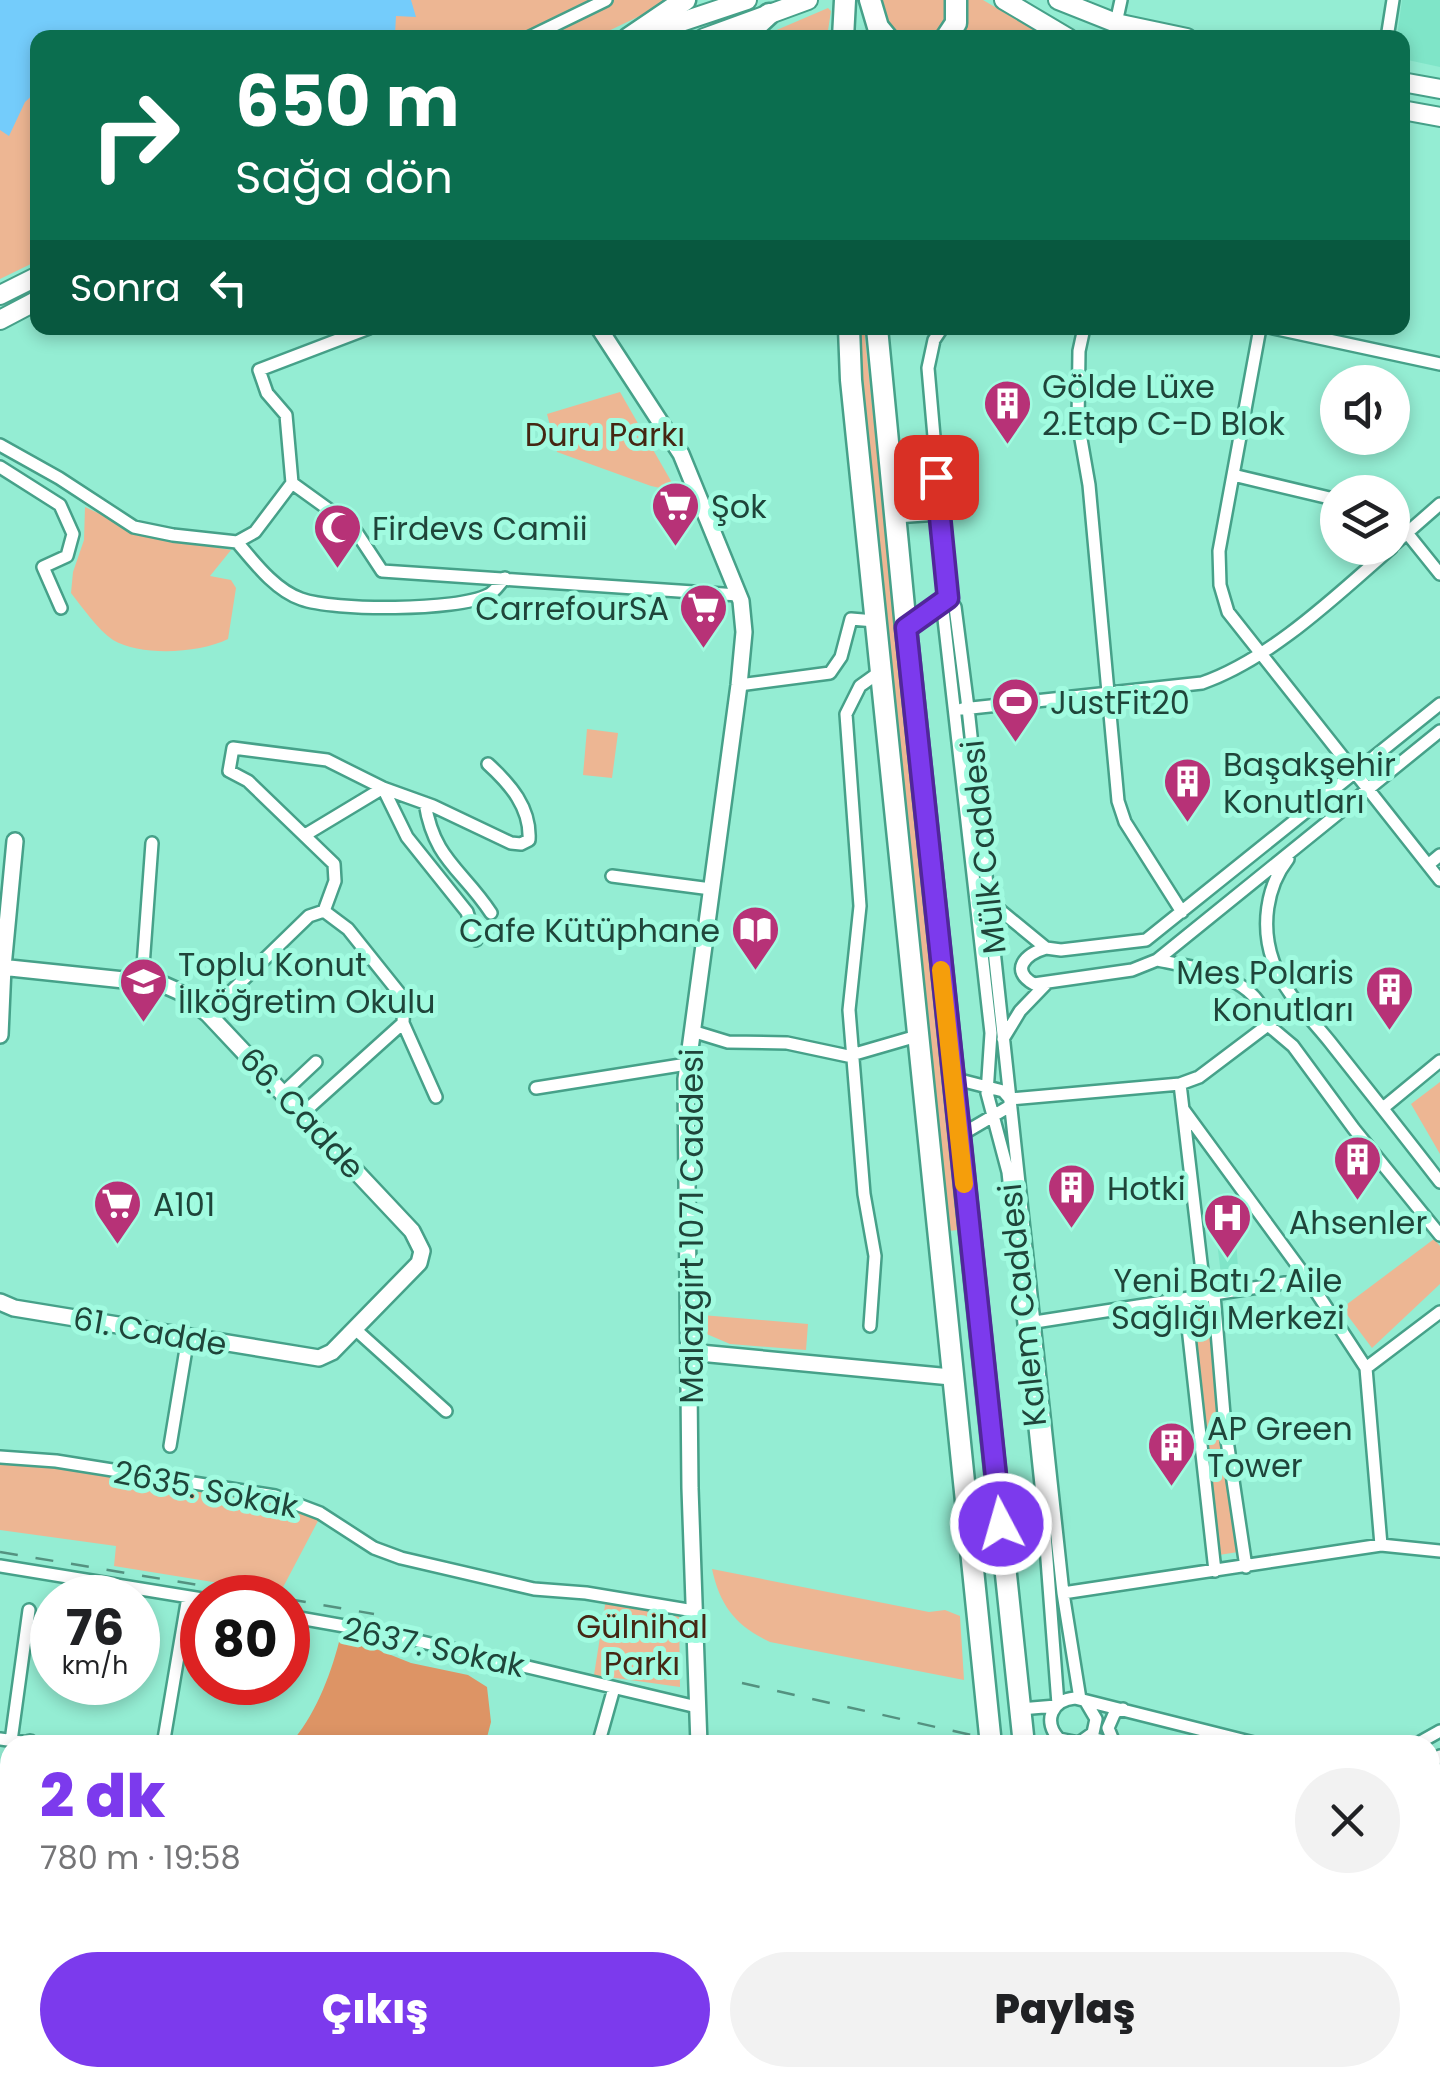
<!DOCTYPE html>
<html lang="tr">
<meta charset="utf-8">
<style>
:root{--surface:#fff;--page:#f2f2f2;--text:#202124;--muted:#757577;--accent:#7c3aed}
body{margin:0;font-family:Poppins,sans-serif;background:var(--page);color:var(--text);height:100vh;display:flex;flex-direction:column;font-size:38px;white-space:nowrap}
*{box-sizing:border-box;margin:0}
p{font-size:32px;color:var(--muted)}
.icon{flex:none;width:55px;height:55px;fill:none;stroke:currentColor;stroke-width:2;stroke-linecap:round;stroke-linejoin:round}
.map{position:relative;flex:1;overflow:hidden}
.sheet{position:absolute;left:0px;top:1735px;width:1440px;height:352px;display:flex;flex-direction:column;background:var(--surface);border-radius:30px 30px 0 0;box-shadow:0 5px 15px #0003}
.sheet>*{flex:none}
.hud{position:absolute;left:30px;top:30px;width:1380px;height:305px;border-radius:20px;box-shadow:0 5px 15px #0003;background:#0b6e4f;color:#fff;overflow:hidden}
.tools{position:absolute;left:1320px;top:365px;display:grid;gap:20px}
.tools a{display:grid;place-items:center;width:90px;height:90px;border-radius:50%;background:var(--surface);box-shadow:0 5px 15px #0003;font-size:50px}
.speed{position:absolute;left:30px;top:1575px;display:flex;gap:20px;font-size:50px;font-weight:700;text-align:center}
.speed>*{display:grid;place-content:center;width:130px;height:130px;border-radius:50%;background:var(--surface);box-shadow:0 5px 15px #0003;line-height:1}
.speed small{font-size:25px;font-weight:400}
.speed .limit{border:15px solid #d22;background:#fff;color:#111}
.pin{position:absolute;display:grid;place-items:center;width:85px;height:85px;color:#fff;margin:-42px;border-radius:20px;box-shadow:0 5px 15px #0006}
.me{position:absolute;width:110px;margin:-55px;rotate:354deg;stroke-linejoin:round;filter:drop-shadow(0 0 8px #0008)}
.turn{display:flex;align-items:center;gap:35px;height:210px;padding:0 40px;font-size:45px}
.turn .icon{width:130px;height:130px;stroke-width:2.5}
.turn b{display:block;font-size:70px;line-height:85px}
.then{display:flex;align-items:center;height:95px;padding:0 40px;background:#0003;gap:20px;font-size:38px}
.round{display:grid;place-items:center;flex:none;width:105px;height:105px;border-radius:52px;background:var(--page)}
.overview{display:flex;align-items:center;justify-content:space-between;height:170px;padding:0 40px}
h1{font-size:60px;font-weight:800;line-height:75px;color:var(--accent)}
.button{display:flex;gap:20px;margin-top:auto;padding:20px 40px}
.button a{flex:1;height:115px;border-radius:60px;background:var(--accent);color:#fff;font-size:40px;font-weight:800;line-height:115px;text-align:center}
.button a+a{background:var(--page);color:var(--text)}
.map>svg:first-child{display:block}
.built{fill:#7fe5c8}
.green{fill:#edb693}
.forest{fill:#dd9465}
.water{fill:#74ccfb}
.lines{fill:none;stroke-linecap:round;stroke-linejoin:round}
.street-casing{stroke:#46a189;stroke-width:16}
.secondary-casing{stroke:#46a189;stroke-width:20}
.primary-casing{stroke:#46a189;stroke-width:22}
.highway-casing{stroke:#46a189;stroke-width:25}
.street{stroke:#fff;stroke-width:11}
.secondary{stroke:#fff;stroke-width:15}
.primary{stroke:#fff;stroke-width:18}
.highway{stroke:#fff;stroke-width:20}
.rail{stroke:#549280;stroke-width:2.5;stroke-dasharray:18 18;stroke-linecap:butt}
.route-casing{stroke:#51269a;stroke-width:25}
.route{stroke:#7c3aed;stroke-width:18}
.slow{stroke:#f59e0b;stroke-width:18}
.labels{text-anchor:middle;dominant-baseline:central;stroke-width:10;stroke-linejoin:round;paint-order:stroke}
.poi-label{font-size:32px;fill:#1f453a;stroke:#a1fbe0;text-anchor:start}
.park-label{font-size:32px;fill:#452713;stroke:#a1fbe0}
.street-label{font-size:32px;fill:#1f453a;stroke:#a1fbe0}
</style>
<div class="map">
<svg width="1440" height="2087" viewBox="0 0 1440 2087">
<rect width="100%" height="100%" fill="#94edd3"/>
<!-- built -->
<path class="built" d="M1402,0H1440V67L1403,59L1402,38L1397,37Z
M1236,1241L1239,1280L1222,1283L1217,1242Z
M596,2078H691V2087H596Z"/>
<!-- green -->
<path class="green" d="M0,0H673L596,37L38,38L37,261L0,279Z
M882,0H948L947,21L933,37C896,37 888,40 882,0Z
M963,0H983L1046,37L956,38Z
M828,8L831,11L827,37H760Z
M856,328H864L958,1230L949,1231Z
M620,392L671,481L679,492L651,486L557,452L547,414Z
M85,507L148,536L231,550L210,576L231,580L236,588L228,639C200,653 142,657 113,640C97,629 83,608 71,593L73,572L84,540Z
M587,729L618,733L612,778L583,775Z
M1440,1082V1154L1411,1104Z
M1434,1239L1440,1246V1284L1372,1348L1342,1308Z
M1209,1304L1238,1552L1219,1555L1192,1306Z
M702,1315L808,1324L806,1350L730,1344L702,1332Z
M0,1461L50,1465L260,1498L319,1519L280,1593L114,1566L116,1546L0,1530Z
M712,1569L929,1612L945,1610L960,1616L964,1680L770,1642C736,1626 720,1606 712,1569Z
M606,1599L679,1612L680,1687L594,1675Z
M1430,2064L1440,2065V2087H1301L1307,2078H1430Z"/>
<!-- forest -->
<path class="forest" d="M351,1639L411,1663L468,1675L487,1687L491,1722L485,1745H289C314,1718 330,1677 339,1642Z
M10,2053V2078H265L262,2087H0V2075Z"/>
<!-- water -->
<path class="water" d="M0,0H411L416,17L396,16L395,34L412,37L38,38L37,91L25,102L9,136L0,130Z"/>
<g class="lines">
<defs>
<path id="street" d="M1116,23L1121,0
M528,38L606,0
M1387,38L1393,0
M942,328L934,340L928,368L948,597L955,607L968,708L1063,1593L1080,1699
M1084,328L1079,351L1078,422L1089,485L1118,801L1125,822L1182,912
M1260,328L1219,551L1220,585L1228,612L1440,880
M1273,328L1440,364
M0,445L59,478L134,527L173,535L237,542
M0,467L60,505L73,534L67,556L43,567L61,608
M1233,475L1338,500
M292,483L353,527L382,571L738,595
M895,517L939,514
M1392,520L1407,533L1440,574
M237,542L255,532L292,483L286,415L267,393L259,370L369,328
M237,542C254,562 275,590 301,599C334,611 457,611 488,595C495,592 500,583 505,578
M1392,546L1440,504
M948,597L943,610L991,1033L987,1093L1008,1172L1042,1494L1058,1704
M906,628L945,600
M739,685L830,673L841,657L851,619L875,621
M962,709L1202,683C1271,659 1337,595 1391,548
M425,803C434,860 462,869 491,913
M305,835L383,788L407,837L467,912L476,940
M1288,859C1266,887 1261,927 1273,961C1284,993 1310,1017 1330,1042C1367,1089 1404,1135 1440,1182
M1428,865L1440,855
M612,876L711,889
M990,902L1046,948L1061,950L1146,940L1440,704
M324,911L335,881L334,864L248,781L229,771L233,748L327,760L383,788L433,806L511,843L521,844L529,840C531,808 510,784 488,764
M1046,948C1026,954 1009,970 1034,984L1132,970L1157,960L1440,731
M1157,960C1197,968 1260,976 1268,1025L1293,1046L1354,1129L1440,1235
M142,980L152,843
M208,1014L309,916L324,911L348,929L404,999L403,1023L436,1097
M692,1031L728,1042L787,1043L848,1056L917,1036
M1003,1039L1020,1011L1046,984
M952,1078L1003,1091L1010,1099L1180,1084L1199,1077L1297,1003
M1180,1084L1205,1297
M536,1088L687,1064
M283,1093L316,1062
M1383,1108L1440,1061
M1183,1109L1311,1284L1366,1368L1381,1545
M302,1114L403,1023
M959,1136L1010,1106V1099
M1214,1295L1225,1427L1246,1567
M1185,1300L1215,1571
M1035,1322L1285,1283L1311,1284
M870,1326L875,1256L864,1194L849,1010L860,906L846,714L860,686L881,671
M355,1329L446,1411
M1366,1368L1440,1312
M170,1446L188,1337
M0,1457L56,1461L275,1496L320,1513L374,1548L401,1558L534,1589L586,1593L694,1611
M0,1566L202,1599
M1063,1593L1381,1545L1440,1551
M288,1616L384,1633L697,1707
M1086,1702L1096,1719L1093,1733L1079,1743L1059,1739C1043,1722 1051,1700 1075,1698L1262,1745
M1020,1709L1056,1706
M1089,1738L1123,1745
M0,1739L44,1745
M11,1741L29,1610
M1114,1743L1108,1728L1115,1712L1123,1709
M163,1745L188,1597
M598,1745L614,1688
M1415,1745L1440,1731
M1430,1762L1440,1756
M1430,1794L1440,1793
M0,1857L10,1858
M1430,1918L1440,1920
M1086,2078L1087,2087
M1100,2078V2087
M269,2087L273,2078"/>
<path id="secondary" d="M599,328L681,454L741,601L744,632L739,685L686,1079L690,1488L699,1745
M0,967L162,984L180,992L208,1014L412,1231L422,1251L419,1263L332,1352L319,1358L14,1308L0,1302
M0,1035L3,967L15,841
M689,1352L951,1377
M30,1745V1743
M0,1950L10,1881
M711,2078V2087
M499,2087L502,2078"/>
<path id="primary" d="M1004,0L1068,38
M1058,0L1116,23L1187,38
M639,36L747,0
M704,38L808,0
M1402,82L1440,89
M1402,110L1440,117
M0,295L38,276
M0,320L38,300"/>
<path id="highway" d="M870,0L878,27L887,38
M629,38L685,0
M743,38L769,14
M843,38L845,0
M946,38L956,23V0
M849,328L851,380L991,1745
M877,328L906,628L1024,1745
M1024,2078V2087
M1059,2078L1060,2087"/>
</defs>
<!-- street casing -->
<use href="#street" class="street-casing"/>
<!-- secondary casing -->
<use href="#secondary" class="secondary-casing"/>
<!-- primary casing -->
<use href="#primary" class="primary-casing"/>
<!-- highway casing -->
<use href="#highway" class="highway-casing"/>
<!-- street -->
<use href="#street" class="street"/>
<!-- secondary -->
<use href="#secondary" class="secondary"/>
<!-- primary -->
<use href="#primary" class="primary"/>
<!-- highway -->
<use href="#highway" class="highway"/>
<!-- rail -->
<path class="rail" d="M0,1552L276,1598
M288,1599L374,1614
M742,1683L1015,1745
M1430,1846L1440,1848"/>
</g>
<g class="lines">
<defs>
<path id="route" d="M936,477L948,598L906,628L1001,1524"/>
</defs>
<!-- route casing -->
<use href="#route" class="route-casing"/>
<!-- route -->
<use href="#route" class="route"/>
<!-- slow -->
<path class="slow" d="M941,970L964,1184"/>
</g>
<!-- icons -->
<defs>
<symbol id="building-pin" viewBox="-11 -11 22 30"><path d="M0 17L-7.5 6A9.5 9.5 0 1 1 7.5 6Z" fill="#b73277" stroke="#a1fbe0"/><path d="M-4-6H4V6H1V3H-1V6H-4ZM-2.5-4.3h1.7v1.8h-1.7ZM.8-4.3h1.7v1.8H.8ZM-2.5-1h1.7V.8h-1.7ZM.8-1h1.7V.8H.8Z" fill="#fff"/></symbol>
<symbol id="supermarket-pin" viewBox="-11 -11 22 30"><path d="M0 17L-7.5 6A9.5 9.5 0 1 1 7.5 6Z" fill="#b73277" stroke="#a1fbe0"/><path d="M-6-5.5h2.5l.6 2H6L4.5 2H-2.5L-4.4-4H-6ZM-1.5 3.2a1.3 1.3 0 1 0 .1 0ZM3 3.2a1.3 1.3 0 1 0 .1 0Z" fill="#fff"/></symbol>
<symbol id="mosque-pin" viewBox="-11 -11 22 30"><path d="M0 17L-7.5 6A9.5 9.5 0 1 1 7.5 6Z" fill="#b73277" stroke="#a1fbe0"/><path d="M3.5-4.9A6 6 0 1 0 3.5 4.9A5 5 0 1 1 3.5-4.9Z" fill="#fff"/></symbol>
<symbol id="stadium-pin" viewBox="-11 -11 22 30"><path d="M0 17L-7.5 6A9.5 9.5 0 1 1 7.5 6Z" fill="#b73277" stroke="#a1fbe0"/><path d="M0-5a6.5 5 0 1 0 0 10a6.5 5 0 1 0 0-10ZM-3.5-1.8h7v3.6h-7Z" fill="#fff"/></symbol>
<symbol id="library-pin" viewBox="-11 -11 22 30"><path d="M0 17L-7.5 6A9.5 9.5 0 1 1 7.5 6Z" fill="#b73277" stroke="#a1fbe0"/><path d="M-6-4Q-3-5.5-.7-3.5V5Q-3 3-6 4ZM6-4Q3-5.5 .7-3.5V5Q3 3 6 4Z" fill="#fff"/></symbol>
<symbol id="school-pin" viewBox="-11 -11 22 30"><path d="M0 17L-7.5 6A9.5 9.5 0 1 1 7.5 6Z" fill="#b73277" stroke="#a1fbe0"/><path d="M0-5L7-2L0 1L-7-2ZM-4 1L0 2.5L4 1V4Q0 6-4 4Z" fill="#fff"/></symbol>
<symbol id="hospital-pin" viewBox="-11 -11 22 30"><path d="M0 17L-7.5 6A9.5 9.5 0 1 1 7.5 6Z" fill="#b73277" stroke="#a1fbe0"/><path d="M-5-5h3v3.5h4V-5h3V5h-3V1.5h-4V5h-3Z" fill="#fff"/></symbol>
</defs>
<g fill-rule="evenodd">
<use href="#building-pin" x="980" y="376" width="55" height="75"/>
<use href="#supermarket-pin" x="648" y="478" width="55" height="75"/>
<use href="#mosque-pin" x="310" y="500" width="55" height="75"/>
<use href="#supermarket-pin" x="676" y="580" width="55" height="75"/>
<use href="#stadium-pin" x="988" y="674" width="55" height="75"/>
<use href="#building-pin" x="1160" y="754" width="55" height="75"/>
<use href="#library-pin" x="728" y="902" width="55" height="75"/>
<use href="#school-pin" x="116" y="954" width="55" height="75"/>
<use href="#building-pin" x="1362" y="962" width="55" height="75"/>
<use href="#building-pin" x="1330" y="1132" width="55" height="75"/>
<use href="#building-pin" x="1044" y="1160" width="55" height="75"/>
<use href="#supermarket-pin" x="90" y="1176" width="55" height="75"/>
<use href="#hospital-pin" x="1200" y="1190" width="55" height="75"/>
<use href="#building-pin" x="1144" y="1418" width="55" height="75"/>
</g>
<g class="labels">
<!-- poi labels -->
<g class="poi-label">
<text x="1042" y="386">Gölde Lüxe<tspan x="1042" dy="37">2.Etap C-D Blok</tspan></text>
<text x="711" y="506">Şok</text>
<text x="372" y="528">Firdevs Camii</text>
<text x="669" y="608" text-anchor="end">CarrefourSA</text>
<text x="1050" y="702">JustFit20</text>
<text x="1223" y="764">Başakşehir<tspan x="1223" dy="37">Konutları</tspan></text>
<text x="720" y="930" text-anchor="end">Cafe Kütüphane</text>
<text x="178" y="964">Toplu Konut<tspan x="178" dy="37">İlköğretim Okulu</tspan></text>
<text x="1354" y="972" text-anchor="end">Mes Polaris<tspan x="1354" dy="37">Konutları</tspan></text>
<text x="1107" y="1188">Hotki</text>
<text x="153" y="1204">A101</text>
<text x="1358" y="1222" text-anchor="middle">Ahsenler</text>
<text x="1228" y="1280" text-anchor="middle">Yeni Batı 2 Aile<tspan x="1228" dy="37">Sağlığı Merkezi</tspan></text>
<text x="1207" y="1428">AP Green<tspan x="1207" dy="37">Tower</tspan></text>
</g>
<!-- park labels -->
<g class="park-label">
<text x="605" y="434">Duru Parkı</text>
<text x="642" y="1626">Gülnihal<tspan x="642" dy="37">Parkı</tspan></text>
</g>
<!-- street labels -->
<g class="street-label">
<text transform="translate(983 847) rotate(-96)">Mülk Caddesi</text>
<text transform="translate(302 1113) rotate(47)">66. Cadde</text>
<text transform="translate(691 1226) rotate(-90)">Malazgirt 1071 Caddesi</text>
<text transform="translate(1022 1305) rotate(-96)">Kalem Caddesi</text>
<text transform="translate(150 1331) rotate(10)">61. Cadde</text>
<text transform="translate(206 1489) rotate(11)">2635. Sokak</text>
<text transform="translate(434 1647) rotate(12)">2637. Sokak</text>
</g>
</g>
</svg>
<div class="tools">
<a><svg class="icon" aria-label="sound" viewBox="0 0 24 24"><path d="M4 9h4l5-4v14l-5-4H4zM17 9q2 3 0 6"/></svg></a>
<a><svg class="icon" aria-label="layers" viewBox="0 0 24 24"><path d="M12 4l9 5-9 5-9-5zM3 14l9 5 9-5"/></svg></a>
</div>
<div class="speed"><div>76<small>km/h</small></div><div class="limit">80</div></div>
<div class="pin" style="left:936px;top:477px;background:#d93025"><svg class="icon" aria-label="arrive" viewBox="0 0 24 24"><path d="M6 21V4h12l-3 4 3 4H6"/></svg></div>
<svg class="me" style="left:1001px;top:1524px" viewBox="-20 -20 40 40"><circle r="17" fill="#7c3aed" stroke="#fff" stroke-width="3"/><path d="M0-11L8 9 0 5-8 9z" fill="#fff"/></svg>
<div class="hud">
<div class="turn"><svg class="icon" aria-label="right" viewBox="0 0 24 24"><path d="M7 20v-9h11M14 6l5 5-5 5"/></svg><div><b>650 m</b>Sağa dön</div></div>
<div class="then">Sonra<svg class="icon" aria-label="left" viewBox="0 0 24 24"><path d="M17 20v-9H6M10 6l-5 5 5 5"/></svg></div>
</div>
<section class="sheet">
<div class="overview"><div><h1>2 dk</h1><p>780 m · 19:58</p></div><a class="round"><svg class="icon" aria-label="close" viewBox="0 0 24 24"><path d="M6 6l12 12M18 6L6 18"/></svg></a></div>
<div class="button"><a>Çıkış</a><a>Paylaş</a></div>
</section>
</div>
